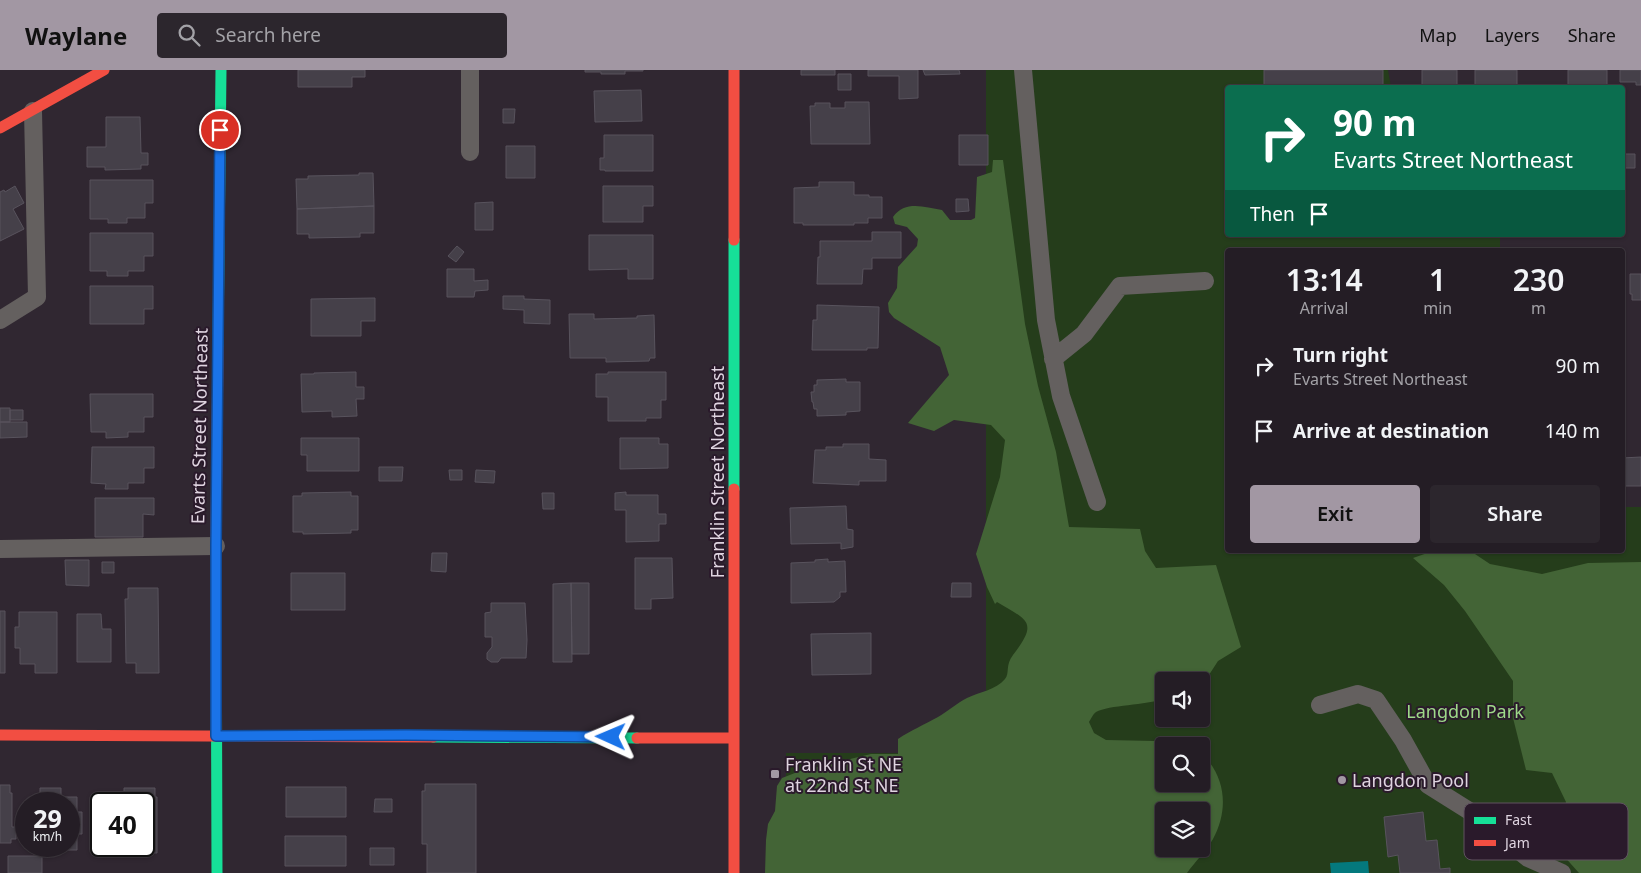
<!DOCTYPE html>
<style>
:root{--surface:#241d25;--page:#2c262d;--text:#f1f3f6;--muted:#a3a2a7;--line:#413b42;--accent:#a297a3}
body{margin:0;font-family:"Noto Sans",sans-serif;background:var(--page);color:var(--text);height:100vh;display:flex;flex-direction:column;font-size:19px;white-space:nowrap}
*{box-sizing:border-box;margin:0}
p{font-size:16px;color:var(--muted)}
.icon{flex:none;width:28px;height:28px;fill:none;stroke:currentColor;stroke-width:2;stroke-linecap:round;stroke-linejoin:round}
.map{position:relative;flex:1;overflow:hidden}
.panel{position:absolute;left:1225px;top:178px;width:400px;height:305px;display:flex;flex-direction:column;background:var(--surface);border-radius:5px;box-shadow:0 1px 4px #0004,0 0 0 1px var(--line)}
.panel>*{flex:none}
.guide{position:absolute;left:1225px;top:15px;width:400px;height:152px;border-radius:5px;box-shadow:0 1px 4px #0004,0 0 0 1px var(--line);background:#0b6e4f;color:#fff;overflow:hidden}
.fabs{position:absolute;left:1155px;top:602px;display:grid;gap:10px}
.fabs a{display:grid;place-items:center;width:55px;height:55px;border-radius:5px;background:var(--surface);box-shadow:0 1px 4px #0004,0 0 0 1px var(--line);font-size:25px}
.speed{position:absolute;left:15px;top:722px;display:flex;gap:10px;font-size:25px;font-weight:700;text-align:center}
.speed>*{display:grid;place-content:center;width:65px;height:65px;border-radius:50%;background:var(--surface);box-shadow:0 1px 4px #0004,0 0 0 1px var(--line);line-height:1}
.speed small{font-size:12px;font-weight:400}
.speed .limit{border:2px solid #111;border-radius:8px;background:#fff;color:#111}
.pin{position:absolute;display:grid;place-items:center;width:42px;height:42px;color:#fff;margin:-21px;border:2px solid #fff;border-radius:50%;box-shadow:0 1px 5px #0007}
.me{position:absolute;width:55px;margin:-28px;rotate:271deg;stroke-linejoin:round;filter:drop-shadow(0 0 4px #0008)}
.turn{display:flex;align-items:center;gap:18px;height:105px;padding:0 25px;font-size:22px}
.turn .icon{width:65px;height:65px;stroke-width:2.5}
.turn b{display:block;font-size:35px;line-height:42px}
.then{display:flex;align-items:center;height:48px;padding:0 25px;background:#0003;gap:10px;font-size:19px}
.eta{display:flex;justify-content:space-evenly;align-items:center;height:85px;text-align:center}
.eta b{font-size:30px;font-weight:600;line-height:35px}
.primary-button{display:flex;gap:10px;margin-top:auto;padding:10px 25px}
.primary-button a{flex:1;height:58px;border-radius:5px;background:var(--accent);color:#111;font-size:20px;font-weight:600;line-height:58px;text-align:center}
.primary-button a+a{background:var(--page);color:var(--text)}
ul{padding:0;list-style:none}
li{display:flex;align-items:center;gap:15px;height:65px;padding:0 25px}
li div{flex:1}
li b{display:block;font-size:19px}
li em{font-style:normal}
header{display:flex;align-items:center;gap:30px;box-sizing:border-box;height:70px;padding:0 25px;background:var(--accent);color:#111}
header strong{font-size:24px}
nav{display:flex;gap:28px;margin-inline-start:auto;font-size:18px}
.search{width:350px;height:45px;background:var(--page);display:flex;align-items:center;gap:12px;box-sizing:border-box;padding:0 18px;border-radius:5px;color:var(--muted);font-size:19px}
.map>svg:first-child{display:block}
.green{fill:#253d1b;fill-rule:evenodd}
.forest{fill:#436436;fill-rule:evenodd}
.water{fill:#04797d}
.building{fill:#454049;stroke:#58535d}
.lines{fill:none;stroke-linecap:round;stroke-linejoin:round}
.lane{stroke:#64605f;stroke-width:18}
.fast{stroke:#16e098;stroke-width:11}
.jam{stroke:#f24e42;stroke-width:11}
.route-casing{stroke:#114b97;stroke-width:12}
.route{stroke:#1a73e8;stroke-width:9}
.poi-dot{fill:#a297a3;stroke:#2a1a2b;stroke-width:2}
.labels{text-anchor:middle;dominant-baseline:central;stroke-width:4;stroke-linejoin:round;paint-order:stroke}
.street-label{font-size:18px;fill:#dfd4e0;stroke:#2a1a2b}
.park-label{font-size:18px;fill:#9ed989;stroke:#2a1a2b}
.poi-label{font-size:18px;fill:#dfd4e0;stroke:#2a1a2b;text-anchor:start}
.key{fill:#2a1a2b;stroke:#605261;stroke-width:1}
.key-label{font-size:14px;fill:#dfd4e0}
</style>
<header>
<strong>Waylane</strong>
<div class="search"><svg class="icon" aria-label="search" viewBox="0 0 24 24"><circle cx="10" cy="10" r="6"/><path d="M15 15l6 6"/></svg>Search here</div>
<nav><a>Map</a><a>Layers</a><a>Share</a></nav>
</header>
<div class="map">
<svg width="1641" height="803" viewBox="0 0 1641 803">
<rect width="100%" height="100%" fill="#302731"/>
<!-- green -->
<path class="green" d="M986,0H1388L1391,17L1228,18V165H1500V180H1228V480H1622L1623,437H1641V803H786V683H974L986,672ZM1164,611H1201V649H1164ZM1164,676H1201V714H1164ZM1164,741H1201V779H1164Z"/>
<!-- forest -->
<path class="forest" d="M993,90H1003L1025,254L1038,316L1056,382L1069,457L1140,459L1145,481L1156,498L1216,495L1241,577L1218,591L1207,608L1201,613V611H1164V629C1146,635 1109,635 1096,642C1093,644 1091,649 1089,652L1094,663L1106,670L1155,671L1184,676H1164V714H1201V683C1226,706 1229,740 1213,769C1206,781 1195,792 1187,803H765L766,770L768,754L775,741L777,716L782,708L800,701L871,684H898V669C911,660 924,655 938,647C948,641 957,633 967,628C979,622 996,620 1005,609C1010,603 1005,595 1013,585C1038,552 1029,551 997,532L995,534L987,517L976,484L1000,407L1005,370L991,355L954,350L934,361L908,353L949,305L940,277L894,248L889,242L888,233L897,218L898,197L917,176L918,169L907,157L895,154L893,147C905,130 924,137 942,140L950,150H971L975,148L977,107L992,102ZM1164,741H1201V779H1164Z
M1436,480H1469L1490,494L1542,504L1588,493L1641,492V803H1579L1562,784V750L1566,732L1552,703L1526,700L1513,648V611L1465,541L1444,515L1413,488Z"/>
<!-- water -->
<path class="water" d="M1368,791L1369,803H1331L1330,793Z"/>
<!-- building -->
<path class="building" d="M298,0H365V7H352V17H298Z
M585,0H643V1H625V4H601V2H585Z
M801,0H835V5H801Z
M868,0H918V28L899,29V6H868Z
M923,0H959L960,4L925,5Z
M1264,0H1383V18H1273V16H1264Z
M1422,0H1457V18H1422Z
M1475,0H1517V18H1475Z
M1568,0H1607V18H1568Z
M1620,0H1641V15H1636V12H1620Z
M838,4H851V20H838Z
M641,20L642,51L595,52L594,21Z
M845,32H869L870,74H811L810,36H815V33H830V38H845Z
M503,39H515L514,53H503Z
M106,47H140L141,83H148V95H141V99L105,100V97H87V77H106Z
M604,65H653V101H605V100H600V88H604Z
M959,65H988V95H959Z
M506,76H535V108H506Z
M1622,84H1635V98H1622Z
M359,103H373L374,136L297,139L296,109H308V106L359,105Z
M90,110H153V133H145V148H127V153H108V149H90Z
M819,112H854V125H869V127H882V148H868V153H854V155H803V153H794V118L819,117Z
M15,116L24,133L13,139L24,159L0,171V122L4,120L5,122Z
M603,116H653V136H643V152H603Z
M956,129H968L969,141L956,142Z
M493,132V160H475V133Z
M374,136V163H360V167L309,168V164H297V139Z
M872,162H901V188H872V199H863L862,214H817L818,187H820V171H872Z
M90,163H153V186H144V201H128V206H107V201H90Z
M589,165H653V209H628V199L589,200Z
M457,176L464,182L456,192L448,186Z
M447,199H474V211L488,210V220L475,221L474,227H447Z
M1630,204H1641V230H1632V224H1630Z
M90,216H153V239H144V254H90Z
M503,226H524V229L550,230V254L524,253V240L503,239Z
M375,228V251H361V266H311V229Z
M817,235L879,237L878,278H867V280H812L813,250H817Z
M569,244H594V249L637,248V246L654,245L655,288H650L649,291L606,292V288H570Z
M356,302V317H364V329H356L357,346L332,347V341L302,342L301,304H314V303Z
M608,302H666V330H661V348H646V351H608V327H596V304H608Z
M846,309V312H860V341L846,342V345L817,346V339H814L813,332H812L811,322H814V315H817V310Z
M90,324H153V347H144V362H128V367L106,368V362H91Z
M0,338H10V352H0Z
M10,340H23V350H10Z
M0,352H27V367L0,368Z
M301,368H359V401H307V385H301Z
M620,368H659V374H668V398L620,399Z
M843,374H869V389L886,390V411H859V415L813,413L815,380H826V377H843Z
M92,377H154V398H144V413H128V419H105L106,414L91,413Z
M1641,387V416H1622V388Z
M379,397H403L402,411H379Z
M449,400H462V410H450Z
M476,400L495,401L494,413L475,412Z
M351,422V426H358V460H351V463L303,464V462H293V426H302V423Z
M626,422V425H658V444H666V454H659V471L626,472V440H615V423Z
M542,423H554V439H543Z
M95,428H154V445L143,444V467H95Z
M846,436L847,459L853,460V477L841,479V473L791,474L790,438Z
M432,483H447L446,502L431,501Z
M635,488H672L673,528L651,529V539H635Z
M828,489V492L845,491L846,522H840V527L834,532L791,533V493L815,492V490Z
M65,490H89V516L66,515Z
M102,492H114V503H102Z
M291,503H345V540H291Z
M571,513L572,592H553V514Z
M571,513H589V584H572Z
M952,513H971V527H951Z
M128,518H158L159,603H136V593H126L125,529H128Z
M491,533H525L527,570L526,588H501L498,592H491L487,589V583L492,577V567H485V543L491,542Z
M0,541H5V603H0Z
M19,542H57V603H35V594H20V578H15V557H19Z
M77,544H101L102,559H111V592H77Z
M871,563V604L812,605L811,564Z
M425,714H476V803H427V774H422V721H425Z
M0,715H10V723H12V757H16V769H11V773H0Z
M286,717H346V747H286Z
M40,718H61V727H77V742H82V764H77V780H40V776H69V734H40Z
M124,718H155V727H157V783L126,782V780H121V776H144V734H101L100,769L101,727H124Z
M375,729H392V742H374Z
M1423,742L1426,771L1437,770L1440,799L1450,798V803H1400L1398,785L1388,787L1384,747Z
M285,766H346V796H285Z
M370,778H394V795H370Z
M8,786H42V803H8Z"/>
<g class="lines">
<!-- lane -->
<path class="lane" d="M1023,0L1046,250L1061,326L1097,432
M470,82V0
M0,250L37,227L33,41
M1053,289L1084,264L1120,216L1205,211
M0,479L216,476
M1320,635L1358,624L1376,630L1403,670L1428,715L1471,742L1528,788L1562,803"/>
<!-- fast -->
<path class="fast" d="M734,170V419
M218,276L221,0
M216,471L217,803
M433,667L637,668"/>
<!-- jam -->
<path class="jam" d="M734,0V170
M0,58L104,0
M734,419V803
M216,471L218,276
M0,665L433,667
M637,668H734"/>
</g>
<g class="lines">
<defs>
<path id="route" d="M220,60L216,476V666L406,665L611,667"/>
</defs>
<!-- route casing -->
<use href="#route" class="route-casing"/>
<!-- route -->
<use href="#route" class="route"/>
</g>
<!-- markers -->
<g class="poi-dot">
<rect x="770" y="699" width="10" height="10" rx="2.5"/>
<circle cx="1342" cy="710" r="5"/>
</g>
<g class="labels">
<!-- street labels -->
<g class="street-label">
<text transform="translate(199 356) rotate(-89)">Evarts Street Northeast</text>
<text transform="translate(717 402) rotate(-90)">Franklin Street Northeast</text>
</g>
<!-- park labels -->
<g class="park-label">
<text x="1465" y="641">Langdon Park</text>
</g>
<!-- poi labels -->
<g class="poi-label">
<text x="785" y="694">Franklin St NE<tspan x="785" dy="21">at 22nd St NE</tspan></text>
<text x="1352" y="710">Langdon Pool</text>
</g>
</g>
<!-- legend -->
<rect x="1464" y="733" width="164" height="57" rx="8" class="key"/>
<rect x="1474" y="747" width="22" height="7" fill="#16e098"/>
<rect x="1474" y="770" width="22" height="6" fill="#f24e42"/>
<g class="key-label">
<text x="1505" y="755">Fast</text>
<text x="1505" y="778">Jam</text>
</g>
</svg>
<div class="fabs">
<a><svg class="icon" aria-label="sound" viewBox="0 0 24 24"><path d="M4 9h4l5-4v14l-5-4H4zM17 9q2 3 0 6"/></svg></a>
<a><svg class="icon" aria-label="search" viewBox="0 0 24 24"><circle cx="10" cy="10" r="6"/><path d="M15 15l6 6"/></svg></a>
<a><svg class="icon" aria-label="layers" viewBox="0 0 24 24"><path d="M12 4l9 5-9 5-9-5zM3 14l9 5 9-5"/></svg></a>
</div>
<div class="speed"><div>29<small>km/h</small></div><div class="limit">40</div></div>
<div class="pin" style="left:220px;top:60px;background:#d93025"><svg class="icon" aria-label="arrive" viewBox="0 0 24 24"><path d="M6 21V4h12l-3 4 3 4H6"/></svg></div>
<svg class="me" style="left:611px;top:667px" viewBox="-20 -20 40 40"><path d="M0-17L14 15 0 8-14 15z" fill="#1a73e8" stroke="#fff" stroke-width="4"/></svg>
<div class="guide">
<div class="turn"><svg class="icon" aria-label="right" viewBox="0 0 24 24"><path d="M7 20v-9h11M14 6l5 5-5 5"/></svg><div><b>90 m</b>Evarts Street Northeast</div></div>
<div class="then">Then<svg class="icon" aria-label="arrive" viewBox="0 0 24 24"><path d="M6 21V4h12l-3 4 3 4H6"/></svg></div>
</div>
<section class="panel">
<div class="eta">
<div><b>13:14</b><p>Arrival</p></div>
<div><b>1</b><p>min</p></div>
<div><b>230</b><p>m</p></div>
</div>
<ul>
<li><svg class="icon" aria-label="right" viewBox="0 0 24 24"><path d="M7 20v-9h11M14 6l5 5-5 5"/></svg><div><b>Turn right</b><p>Evarts Street Northeast</p></div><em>90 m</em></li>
<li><svg class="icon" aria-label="arrive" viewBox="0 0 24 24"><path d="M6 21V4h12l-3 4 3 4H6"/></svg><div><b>Arrive at destination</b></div><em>140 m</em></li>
</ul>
<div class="primary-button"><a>Exit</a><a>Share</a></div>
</section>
</div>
